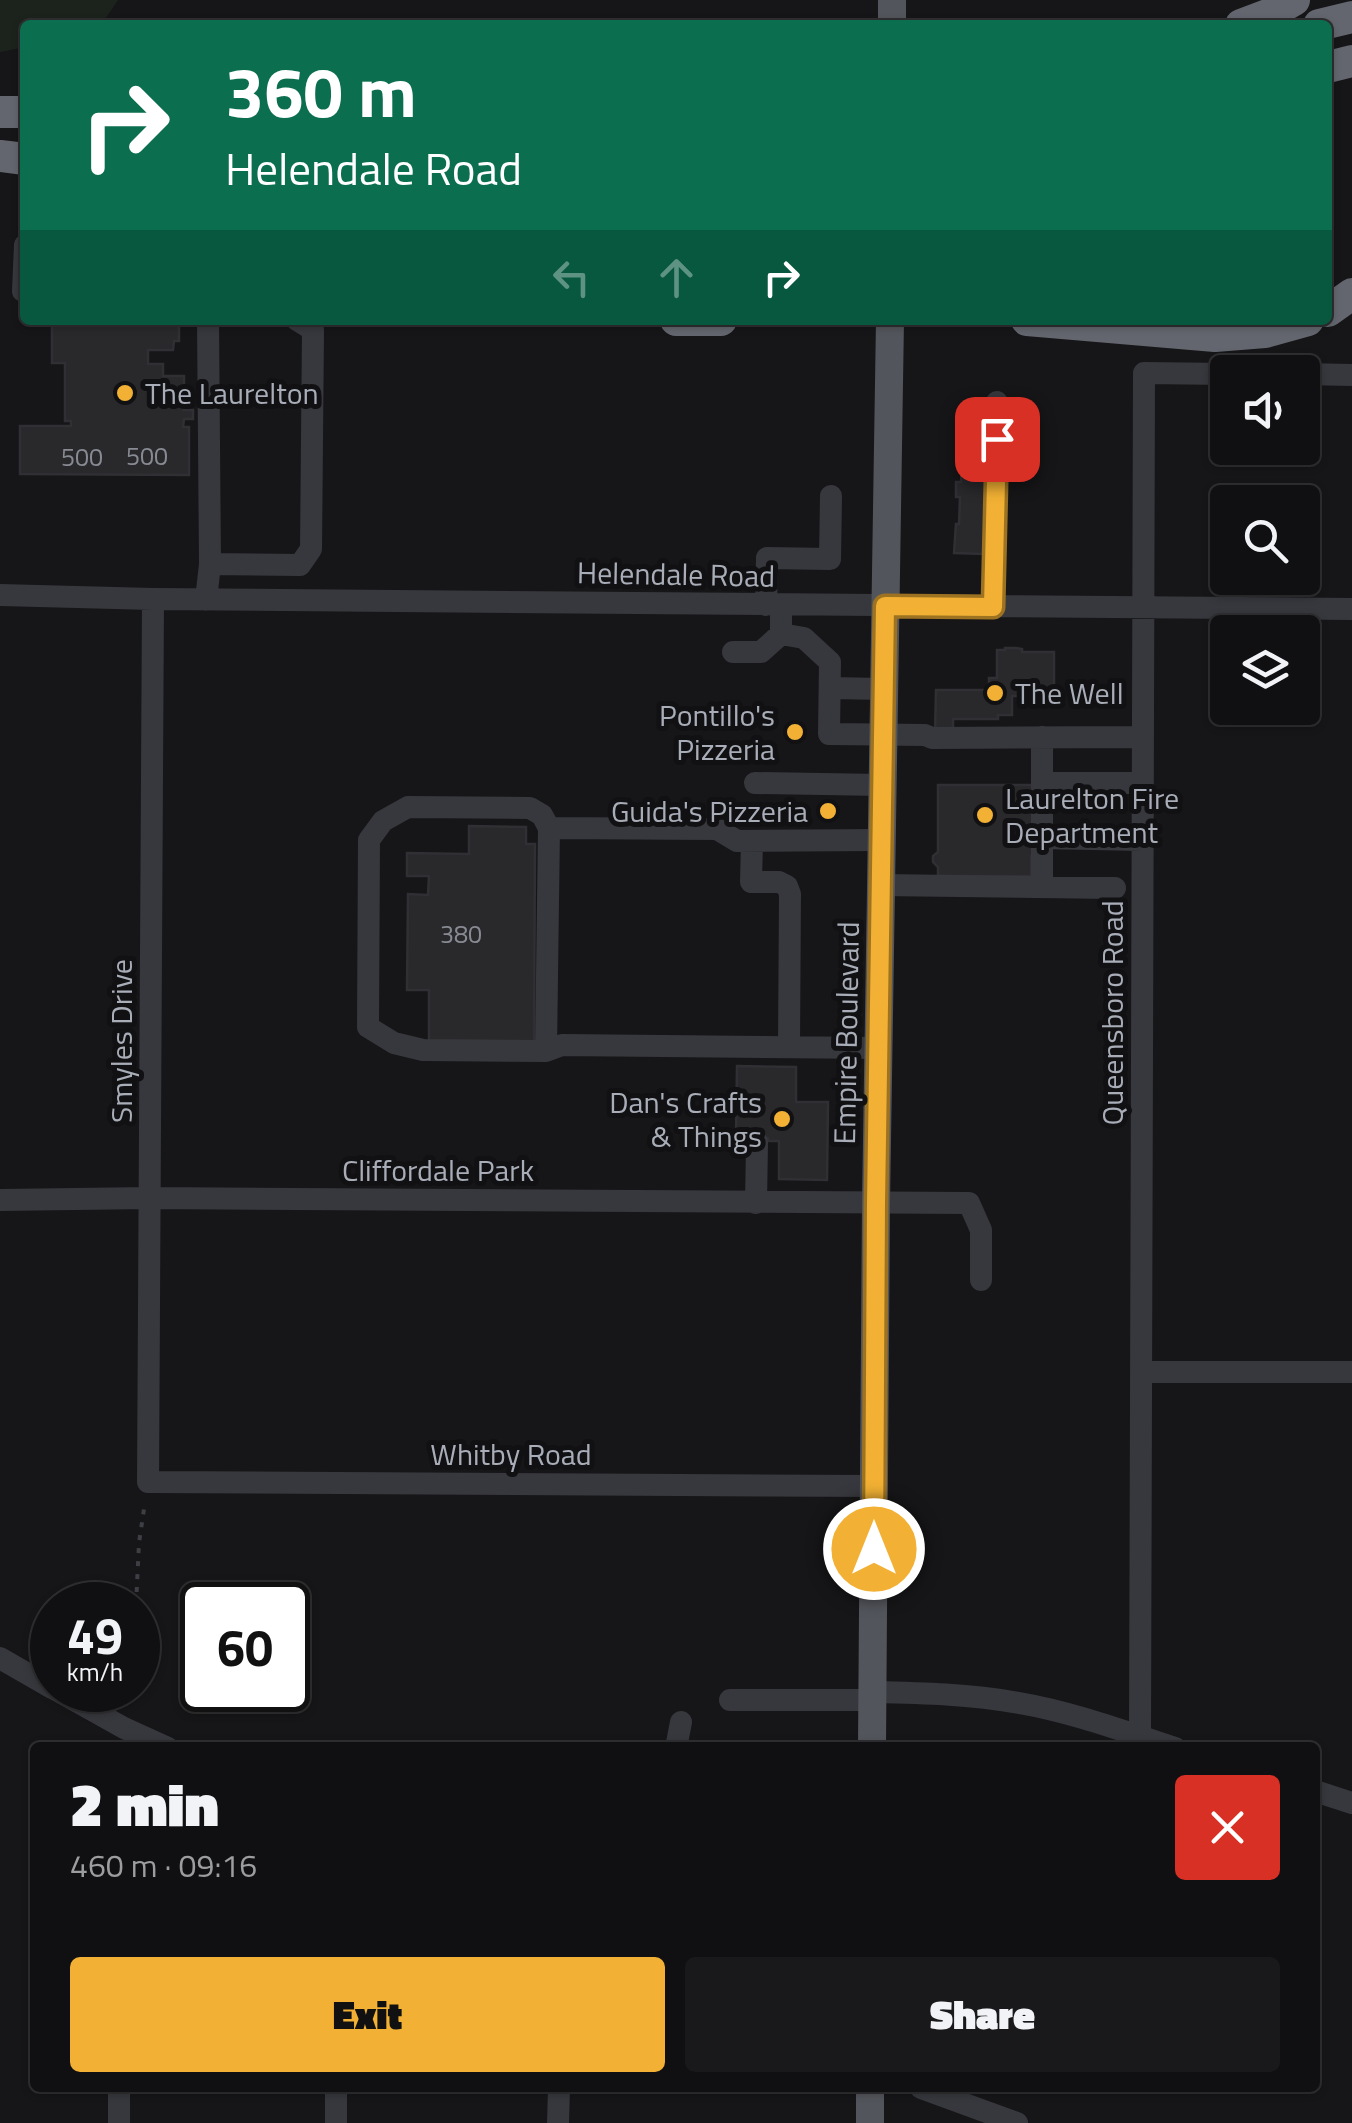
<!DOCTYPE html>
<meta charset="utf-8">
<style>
:root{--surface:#101012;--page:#19191b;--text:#f1f3f6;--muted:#9c9d9f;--line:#303032;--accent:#f2b134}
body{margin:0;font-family:"Titillium Web",sans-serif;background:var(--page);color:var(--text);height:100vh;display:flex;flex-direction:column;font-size:38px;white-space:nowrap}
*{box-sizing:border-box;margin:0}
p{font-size:32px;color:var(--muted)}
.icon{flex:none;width:55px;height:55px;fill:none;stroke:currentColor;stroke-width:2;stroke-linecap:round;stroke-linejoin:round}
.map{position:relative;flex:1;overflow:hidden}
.panel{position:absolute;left:30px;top:1742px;width:1290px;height:350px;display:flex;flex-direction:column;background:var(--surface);border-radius:10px;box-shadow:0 2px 8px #0004,0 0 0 2px var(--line)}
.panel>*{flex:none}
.top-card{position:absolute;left:20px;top:20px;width:1312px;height:305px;border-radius:10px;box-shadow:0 2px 8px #0004,0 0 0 2px var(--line);background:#0b6e4f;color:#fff;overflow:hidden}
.fabs{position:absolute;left:1210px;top:355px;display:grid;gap:20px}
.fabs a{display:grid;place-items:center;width:110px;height:110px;border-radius:10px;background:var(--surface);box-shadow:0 2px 8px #0004,0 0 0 2px var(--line);font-size:50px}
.speed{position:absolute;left:30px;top:1582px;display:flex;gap:20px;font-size:50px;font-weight:700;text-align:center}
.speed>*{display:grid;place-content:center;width:130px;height:130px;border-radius:50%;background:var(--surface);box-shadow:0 2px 8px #0004,0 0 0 2px var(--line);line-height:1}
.speed small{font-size:25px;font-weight:400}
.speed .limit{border:5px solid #111;border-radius:15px;background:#fff;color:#111}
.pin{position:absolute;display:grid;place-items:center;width:85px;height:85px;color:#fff;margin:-42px;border-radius:20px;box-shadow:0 5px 15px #0006}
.me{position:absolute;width:110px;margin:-55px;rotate:0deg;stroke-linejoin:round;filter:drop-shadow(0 0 8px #0008)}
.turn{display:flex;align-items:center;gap:35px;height:210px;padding:0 40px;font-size:45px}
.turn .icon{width:130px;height:130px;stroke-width:2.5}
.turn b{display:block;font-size:70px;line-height:85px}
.lanes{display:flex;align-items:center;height:95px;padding:0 40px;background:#0003;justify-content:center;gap:50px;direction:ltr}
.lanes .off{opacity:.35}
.round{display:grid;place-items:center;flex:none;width:105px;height:105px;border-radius:10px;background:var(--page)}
.overview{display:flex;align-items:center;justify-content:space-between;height:170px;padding:0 40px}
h1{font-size:60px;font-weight:800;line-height:75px}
.cta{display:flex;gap:20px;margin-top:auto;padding:20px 40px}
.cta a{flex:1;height:115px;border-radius:10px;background:var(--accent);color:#111;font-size:40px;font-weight:800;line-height:115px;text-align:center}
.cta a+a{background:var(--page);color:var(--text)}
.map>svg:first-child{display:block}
.green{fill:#1c231d}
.building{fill:#29292c;stroke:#303034;stroke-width:2.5}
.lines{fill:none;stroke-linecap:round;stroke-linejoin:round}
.path{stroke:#3d3f44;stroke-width:4;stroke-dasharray:5 8;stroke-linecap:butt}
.minor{stroke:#37383d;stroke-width:22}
.major{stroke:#53555c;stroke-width:28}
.highway{stroke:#63666e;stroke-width:32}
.route-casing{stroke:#9d7322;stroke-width:25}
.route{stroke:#f2b134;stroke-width:18}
.poi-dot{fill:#f2b134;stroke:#111113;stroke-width:4}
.labels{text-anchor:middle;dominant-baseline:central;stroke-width:10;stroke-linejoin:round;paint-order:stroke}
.number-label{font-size:25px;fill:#888b94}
.poi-label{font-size:30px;fill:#a8adb8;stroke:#111113;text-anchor:start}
.street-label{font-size:30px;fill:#a8adb8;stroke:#111113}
</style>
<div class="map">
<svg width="1352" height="2123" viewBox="0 0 1352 2123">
<rect width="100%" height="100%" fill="#161618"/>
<!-- green -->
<path class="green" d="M0,0H118L101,25H25V47L0,52Z"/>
<!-- building -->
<path class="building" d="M52,320H179V341H174L173,350H148V364H163V376H184V410H193V419H184L183,427H189V475L20,474V426H71V421H65V363H52Z
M962,460L989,461L985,554L954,553L956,524H959L960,497H956V482H961Z
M1005,648H1016L1022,649V652H1054V696H1012V715H998V719H953V734H935L936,690H989V678H997V650H1005Z
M938,785H1032L1038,856H1031V876H938V867L933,862V856L938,852Z
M469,826L526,827V844H535L534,1044L429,1043V990H407L408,894L428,895L429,876H407V853L469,854Z
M737,1066L796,1067V1102H828L827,1180L779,1179V1141H768V1138H760V1136L736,1135Z"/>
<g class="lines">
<!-- path -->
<path class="path" d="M136,1605L139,1543L145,1502
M126,1705L128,1690"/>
<!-- minor -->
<path class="minor" d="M25,245L23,291L25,292
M1302,374L1352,375
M210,564L300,565L311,549L313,330L297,320
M0,595L153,599L1352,609
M153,599L148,1482L875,1486
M206,600L210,564L208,320
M766,605L767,558L830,559L831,496
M781,605V634L804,638L830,662L829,734L925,735L932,738L1142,737
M993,607L997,402
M733,652H761L781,634
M830,688L884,689
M1042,737V887
M755,783L882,785
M1042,783H1142
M1042,838L1142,840
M752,841L751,882H779L787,886L790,894L789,1046
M880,885L1115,888
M878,1048L562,1045L546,1051L423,1050L394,1043L368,1027L369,840L383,821L408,807L530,808L542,815L549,828L717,829L737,841L881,840
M546,1051L549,828
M0,1200L150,1198L969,1203L981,1230V1280
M756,1203L757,1142
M1141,1372H1352
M0,1658L52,1688
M56,1690L124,1728L168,1748
M873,1692C922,1693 970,1694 1019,1703C1072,1712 1123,1731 1175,1748
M730,1700H872
M1140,1737L1144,373L1228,374
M676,1748L681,1722
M1315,1791L1352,1803
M921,2088L1017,2123
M119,2123V2088
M336,2123V2088
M558,2123L559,2088"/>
<!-- major -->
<path class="major" d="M892,25V0
M872,1748L876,1204L890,320
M870,2123V2088"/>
<!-- highway -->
<path class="highway" d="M1241,25L1270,14L1294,0
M1319,25L1352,17
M1328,67L1352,61
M0,112H25
M0,156L25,159
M1328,311L1352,294
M676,320H721
M1027,320L1215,336L1265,332L1308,320"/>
</g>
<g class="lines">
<defs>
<path id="route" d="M874,1549L876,1204L885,606L993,607L997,439"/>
</defs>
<!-- route casing -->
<use href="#route" class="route-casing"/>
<!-- route -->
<use href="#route" class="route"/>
</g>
<!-- markers -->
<g class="poi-dot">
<circle cx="125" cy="393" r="10"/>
<circle cx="995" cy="693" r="10"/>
<circle cx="795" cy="732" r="10"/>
<circle cx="828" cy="811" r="10"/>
<circle cx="985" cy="815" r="10"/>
<circle cx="782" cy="1119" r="10"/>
</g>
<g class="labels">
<!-- number labels -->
<g class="number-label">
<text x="147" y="456">500</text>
<text x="82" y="457">500</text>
<text x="461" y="934">380</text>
</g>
<!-- poi labels -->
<g class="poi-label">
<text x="145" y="393">The Laurelton</text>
<text x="1015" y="693">The Well</text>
<text x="775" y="715" text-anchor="end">Pontillo's<tspan x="775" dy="34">Pizzeria</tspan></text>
<text x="1005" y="798">Laurelton Fire<tspan x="1005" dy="34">Department</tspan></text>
<text x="808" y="811" text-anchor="end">Guida's Pizzeria</text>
<text x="762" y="1102" text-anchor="end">Dan's Crafts<tspan x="762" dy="34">&amp; Things</tspan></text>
</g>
<!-- street labels -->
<g class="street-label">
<text transform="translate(676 574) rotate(1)">Helendale Road</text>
<text transform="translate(1112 1013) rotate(-90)">Queensboro Road</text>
<text transform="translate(846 1033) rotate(-89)">Empire Boulevard</text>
<text transform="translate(121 1041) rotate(-90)">Smyles Drive</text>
<text x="438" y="1170">Cliffordale Park</text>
<text x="511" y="1454">Whitby Road</text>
</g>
</g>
</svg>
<div class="fabs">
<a><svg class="icon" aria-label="sound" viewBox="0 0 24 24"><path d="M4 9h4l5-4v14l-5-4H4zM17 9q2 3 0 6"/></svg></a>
<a><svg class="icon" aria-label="search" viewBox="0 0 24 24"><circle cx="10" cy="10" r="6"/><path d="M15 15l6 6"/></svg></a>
<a><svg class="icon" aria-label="layers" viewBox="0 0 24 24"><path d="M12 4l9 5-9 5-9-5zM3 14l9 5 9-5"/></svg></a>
</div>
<div class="speed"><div>49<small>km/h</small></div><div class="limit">60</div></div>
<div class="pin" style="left:997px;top:439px;background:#d93025"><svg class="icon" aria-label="arrive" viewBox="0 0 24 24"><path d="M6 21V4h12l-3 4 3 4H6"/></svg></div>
<svg class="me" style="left:874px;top:1549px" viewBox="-20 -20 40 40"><circle r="17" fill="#f2b134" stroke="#fff" stroke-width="3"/><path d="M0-11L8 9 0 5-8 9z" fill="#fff"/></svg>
<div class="top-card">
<div class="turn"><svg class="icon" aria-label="right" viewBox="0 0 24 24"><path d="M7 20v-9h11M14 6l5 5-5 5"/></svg><div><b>360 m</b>Helendale Road</div></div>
<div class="lanes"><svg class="icon off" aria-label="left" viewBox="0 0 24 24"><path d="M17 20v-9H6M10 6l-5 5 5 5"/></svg><svg class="icon off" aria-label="ahead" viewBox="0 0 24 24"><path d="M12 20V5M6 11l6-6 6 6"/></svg><svg class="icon" aria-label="right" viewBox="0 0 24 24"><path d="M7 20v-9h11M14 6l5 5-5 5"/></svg></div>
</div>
<section class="panel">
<div class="overview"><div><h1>2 min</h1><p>460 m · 09:16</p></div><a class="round" style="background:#d93025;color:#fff"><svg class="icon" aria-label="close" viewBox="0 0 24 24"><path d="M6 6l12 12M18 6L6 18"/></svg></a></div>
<div class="cta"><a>Exit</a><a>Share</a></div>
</section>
</div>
